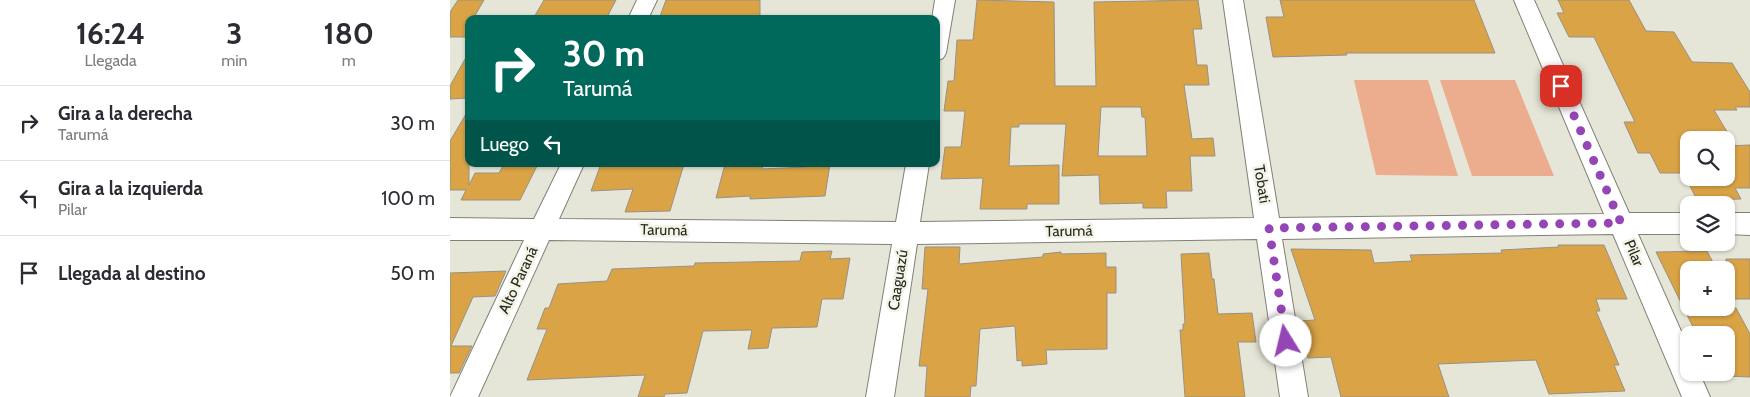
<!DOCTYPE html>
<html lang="es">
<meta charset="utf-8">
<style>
:root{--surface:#fff;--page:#f2f2f3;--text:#2b2b33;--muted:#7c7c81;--line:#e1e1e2}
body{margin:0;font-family:Cabin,sans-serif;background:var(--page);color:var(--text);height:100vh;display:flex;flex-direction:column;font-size:19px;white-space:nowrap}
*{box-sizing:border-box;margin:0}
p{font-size:16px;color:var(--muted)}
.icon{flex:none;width:28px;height:28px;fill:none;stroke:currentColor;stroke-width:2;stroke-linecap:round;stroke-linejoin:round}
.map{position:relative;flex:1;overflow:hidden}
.side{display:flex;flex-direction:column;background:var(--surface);width:450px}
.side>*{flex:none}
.guide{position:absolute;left:15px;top:15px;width:475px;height:152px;border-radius:10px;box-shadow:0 1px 4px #0004;background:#00695c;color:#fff;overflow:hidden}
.fabs{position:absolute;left:1230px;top:131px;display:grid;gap:10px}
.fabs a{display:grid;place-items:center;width:55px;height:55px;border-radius:10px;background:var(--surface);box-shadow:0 1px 4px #0004;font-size:25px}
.pin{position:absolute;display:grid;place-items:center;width:42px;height:42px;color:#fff;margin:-21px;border-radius:10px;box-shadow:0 2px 8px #0006}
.me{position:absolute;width:55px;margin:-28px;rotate:351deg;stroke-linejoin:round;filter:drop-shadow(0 0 4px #0008)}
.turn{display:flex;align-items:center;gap:18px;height:105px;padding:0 15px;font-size:22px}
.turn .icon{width:65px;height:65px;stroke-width:2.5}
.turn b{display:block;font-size:35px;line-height:42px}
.then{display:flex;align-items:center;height:48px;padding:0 15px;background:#0003;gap:10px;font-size:19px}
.eta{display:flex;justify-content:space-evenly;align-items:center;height:85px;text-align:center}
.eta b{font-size:30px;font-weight:800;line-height:35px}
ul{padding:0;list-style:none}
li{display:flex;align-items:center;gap:15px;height:75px;padding:0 15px;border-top:1px solid var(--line)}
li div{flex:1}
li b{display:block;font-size:19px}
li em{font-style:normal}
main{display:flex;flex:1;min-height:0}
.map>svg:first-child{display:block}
.green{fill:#ebad8e}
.building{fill:#d9a346;stroke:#989185;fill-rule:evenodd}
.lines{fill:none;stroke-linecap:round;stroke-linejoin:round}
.minor-casing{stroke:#818275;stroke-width:2}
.minor{fill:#fff;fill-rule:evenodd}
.route{stroke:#9446b7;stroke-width:9;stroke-dasharray:0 16.2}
.labels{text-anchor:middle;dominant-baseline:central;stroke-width:5;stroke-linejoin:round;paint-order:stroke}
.street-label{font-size:15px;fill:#292924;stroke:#f3f4e5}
</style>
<main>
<section class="side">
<div class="eta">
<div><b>16:24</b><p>Llegada</p></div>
<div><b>3</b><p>min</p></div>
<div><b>180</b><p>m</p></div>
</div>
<ul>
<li><svg class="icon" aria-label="right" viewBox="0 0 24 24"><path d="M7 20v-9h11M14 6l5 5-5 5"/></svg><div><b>Gira a la derecha</b><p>Tarumá</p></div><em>30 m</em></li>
<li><svg class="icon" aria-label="left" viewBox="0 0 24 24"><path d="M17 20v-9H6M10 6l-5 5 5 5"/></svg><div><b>Gira a la izquierda</b><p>Pilar</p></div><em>100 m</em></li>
<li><svg class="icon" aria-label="arrive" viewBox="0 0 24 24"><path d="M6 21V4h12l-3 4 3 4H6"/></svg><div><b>Llegada al destino</b></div><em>50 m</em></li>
</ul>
</section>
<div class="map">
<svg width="1300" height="397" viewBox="0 0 1300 397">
<rect width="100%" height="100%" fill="#e6e6d8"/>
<!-- green -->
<path class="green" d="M904,80H978L1008,176L926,175Z
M990,80H1065L1104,176H1022Z"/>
<!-- building -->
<path class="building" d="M8,0H34L23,19H19V37H0V12Z
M94,0H166L156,19H83Z
M216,0H310V16L209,19Z
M527,0L604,2L605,86H646L644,2L748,0L752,29H743L747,65H757L759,85H734L742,139L763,138L765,156H740L742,191H716L717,208H693V203L650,204L649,175L612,176L616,124H569V127H561L559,166L609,165V204H577V209H530L533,178L491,179L495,147H511L515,111H494L498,81H504L507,40H523ZM651,107H691L692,117H695L697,156H648Z
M830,0H1024L1045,53H896L897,55L823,57L816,17H834Z
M1108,0H1179L1196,31L1224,32L1242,62L1282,63L1300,92V107H1285L1287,110H1264L1282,140H1239V173H1210L1200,153H1188L1174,122H1185L1144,37H1119L1107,13H1114Z
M19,52V98L0,99V86Z
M19,109V185L25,173H49L54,164H88L70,200H11L16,190H0V141Z
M1300,145V188H1285L1291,199L1247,200L1236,178H1276V146Z
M151,164H234L220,211L175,212L183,189L141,191Z
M275,164H313L312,169L356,167L357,164H380L375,196L300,199V196L266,198Z
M1108,245H1154L1177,299H1146L1150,311H1146L1169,365H1164L1175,391L1099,394L1086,360L988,364L999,397H891L881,357L858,358L850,321L865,320L841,249L921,250L924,263L962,261L960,255L1052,253L1051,250L1109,247Z
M475,247H510L509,264L593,257V254L611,252V254L656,253V267H666V293H657V349L596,350L597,364L572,366V360L567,361L565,326L530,329L526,386H521L520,397H475L477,366H469L478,289H472Z
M382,251L380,259L400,258L393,299H372L367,327L322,328L318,348L298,349L302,330L253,331L237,393L215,394L214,397H188L195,375L77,380L97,329H87L95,308H99L108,284L157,281L162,269L244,266L245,263L350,261L352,252Z
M1257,251L1267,270H1239V308H1286L1300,334V377L1276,376V335H1247L1206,252Z
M759,253L762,279H764L768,314L802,313L806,342H788L795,397H735L730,330H733V324H735L731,254Z
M1276,259H1300V299H1276Z
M56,271L45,296L23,297L1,346H22L9,373H0V273Z"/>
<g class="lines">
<defs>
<path id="minor" d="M187,0H207L198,19H178Z
M485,0H505L496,53L493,58L486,61V19H482Z
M773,0H793L829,218L1154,214L1064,0H1084L1179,213H1239V234H1188L1239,349V372H1249L1260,397H1232L1163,234L832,239L858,397H830L807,239L467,244L444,397H416L442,244L99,240L28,397H0L74,240H0V218L84,219L111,164H134L109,219L446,222L456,164H479L470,222L804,218Z
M1276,213H1300V235L1276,234Z"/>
</defs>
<!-- minor casing -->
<use href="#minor" class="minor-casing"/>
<!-- minor -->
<use href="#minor" class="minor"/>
</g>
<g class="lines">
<!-- route -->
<path class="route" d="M836,341L819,228L1171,223L1111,86"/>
</g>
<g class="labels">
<!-- street labels -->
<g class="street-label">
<text transform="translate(812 184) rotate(81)">Tobati</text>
<text transform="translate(214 230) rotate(1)">Tarumá</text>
<text transform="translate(619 231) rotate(-1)">Tarumá</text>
<text transform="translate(1184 253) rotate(67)">Pilar</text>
<text transform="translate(68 280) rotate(-65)">Alto Paraná</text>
<text transform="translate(448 280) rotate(-81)">Caaguazú</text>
</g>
</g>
</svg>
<div class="fabs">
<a><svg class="icon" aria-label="search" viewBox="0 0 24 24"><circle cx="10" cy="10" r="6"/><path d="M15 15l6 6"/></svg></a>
<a><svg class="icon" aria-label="layers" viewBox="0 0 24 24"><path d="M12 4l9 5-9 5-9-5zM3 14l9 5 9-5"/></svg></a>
<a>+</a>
<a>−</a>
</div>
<div class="pin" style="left:1111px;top:86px;background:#d93025"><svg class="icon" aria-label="arrive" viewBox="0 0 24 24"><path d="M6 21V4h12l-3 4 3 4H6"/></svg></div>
<svg class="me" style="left:836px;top:341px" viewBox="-20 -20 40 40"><circle r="19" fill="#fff"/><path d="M0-13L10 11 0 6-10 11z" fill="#9446b7"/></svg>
<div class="guide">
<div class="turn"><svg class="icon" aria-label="right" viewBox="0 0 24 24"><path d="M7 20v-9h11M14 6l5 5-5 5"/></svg><div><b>30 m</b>Tarumá</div></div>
<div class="then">Luego<svg class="icon" aria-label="left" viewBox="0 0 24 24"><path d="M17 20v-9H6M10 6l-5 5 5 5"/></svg></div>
</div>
</div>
</main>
